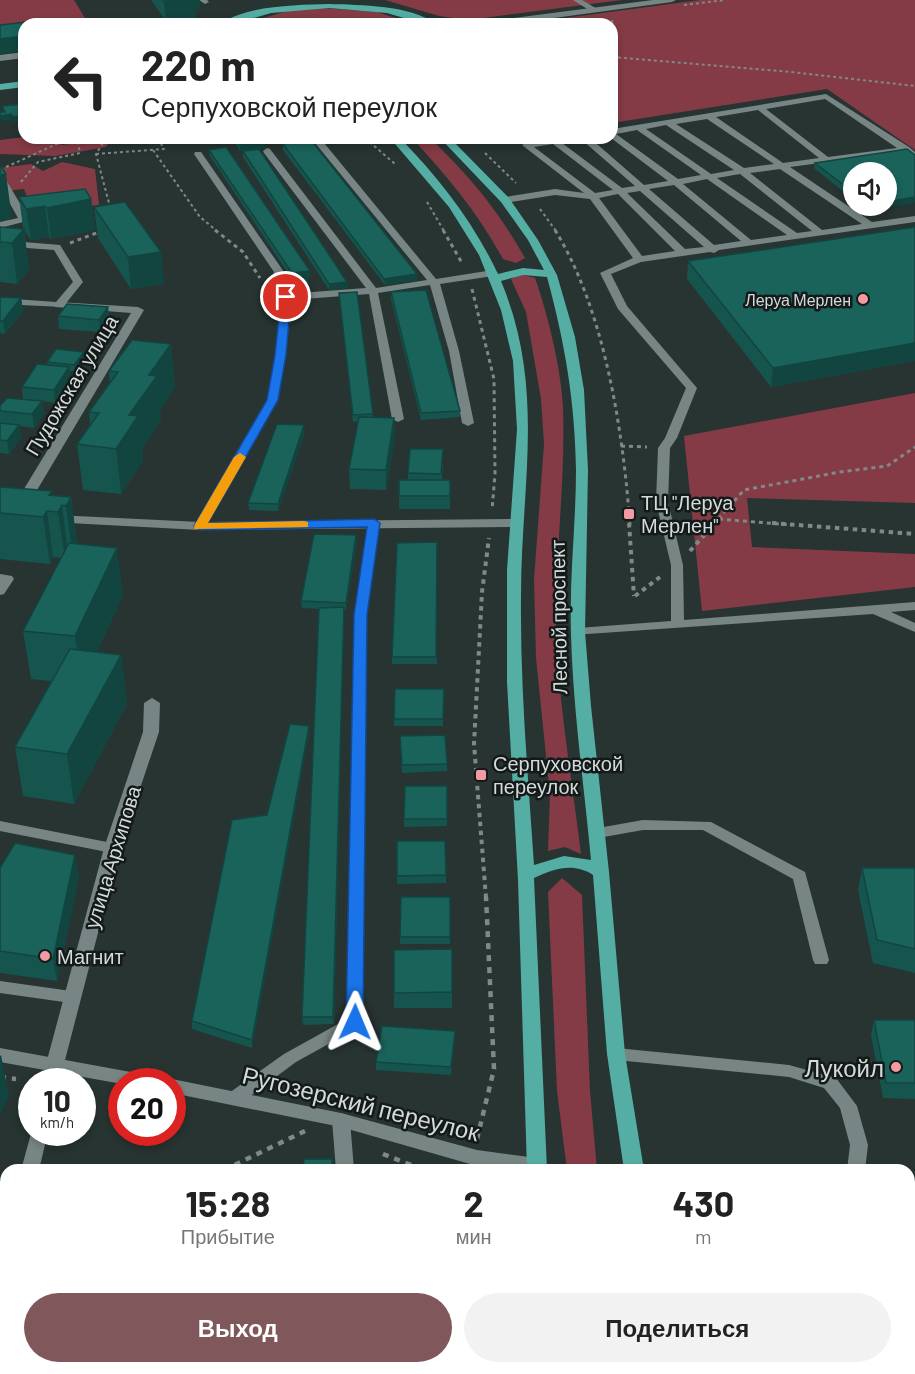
<!DOCTYPE html>
<html lang="ru">
<meta charset="utf-8">
<style>
:root{--surface:#fff;--page:#f2f2f2;--text:#222;--muted:#767676;--accent:#80585c}
body{margin:0;font-family:Barlow,sans-serif;background:var(--page);color:var(--text);height:100vh;display:flex;flex-direction:column;font-size:22px;white-space:nowrap}
*{box-sizing:border-box;margin:0}
p{font-size:20px;color:var(--muted)}
.icon{flex:none;width:33px;height:33px;fill:none;stroke:currentColor;stroke-width:2;stroke-linecap:round;stroke-linejoin:round}
.map{position:relative;flex:1;overflow:hidden}
.details{position:absolute;left:0px;top:1164px;width:915px;height:210px;display:flex;flex-direction:column;background:var(--surface);border-radius:18px 18px 0 0;box-shadow:0 3px 9px #0003}
.details>*{flex:none}
.hud{position:absolute;left:18px;top:18px;width:600px;height:126px;border-radius:18px;box-shadow:0 3px 9px #0003;background:#fff;color:var(--text);overflow:hidden}
.fabs{position:absolute;left:843px;top:162px;display:grid;gap:12px}
.fabs a{display:grid;place-items:center;width:54px;height:54px;border-radius:50%;background:var(--surface);box-shadow:0 3px 9px #0003;font-size:30px}
.speed{position:absolute;left:18px;top:1068px;display:flex;gap:12px;font-size:30px;font-weight:700;text-align:center}
.speed>*{display:grid;place-content:center;width:78px;height:78px;border-radius:50%;background:var(--surface);box-shadow:0 3px 9px #0003;line-height:1}
.speed small{font-size:15px;font-weight:400}
.speed .limit{border:9px solid #d22;background:#fff;color:#111}
.pin{position:absolute;display:grid;place-items:center;width:51px;height:51px;color:#fff;margin:-26px;border:3px solid #fff;border-radius:50%;box-shadow:0 2px 6px #0007}
.me{position:absolute;width:66px;margin:-33px;rotate:1deg;stroke-linejoin:round;filter:drop-shadow(0 0 4px #0008)}
.turn{display:flex;align-items:center;gap:21px;height:126px;padding:0 24px;font-size:27px}
.turn .icon{width:78px;height:78px;stroke-width:2.5}
.turn b{display:block;font-size:42px;line-height:51px}
.eta{display:flex;justify-content:space-evenly;align-items:center;height:102px;text-align:center}
.eta b{font-size:36px;font-weight:700;line-height:42px}
.action{display:flex;gap:12px;margin-top:auto;padding:12px 24px}
.action a{flex:1;height:69px;border-radius:36px;background:var(--accent);color:#fff;font-size:24px;font-weight:700;line-height:69px;text-align:center}
.action a+a{background:var(--page);color:var(--text)}
.map>svg:first-child{display:block}
.green{fill:#853b45}
.lines{fill:none;stroke-linecap:round;stroke-linejoin:round}
.path-far3{stroke:#7f8988;stroke-width:2;stroke-dasharray:3 3;stroke-linecap:butt}
.path-far2{stroke:#7f8988;stroke-width:3;stroke-dasharray:4 4;stroke-linecap:butt}
.path-far1{stroke:#7f8988;stroke-width:4;stroke-dasharray:4.5 4.5;stroke-linecap:butt}
.path{stroke:#7f8988;stroke-width:4.5;stroke-dasharray:6 6;stroke-linecap:butt}
.lane{fill:#778684;fill-rule:evenodd}
.street{fill:#778684;fill-rule:evenodd}
.secondary{fill:#778684;fill-rule:evenodd}
.primary{fill:#54aea4;fill-rule:evenodd}
.wall{fill:#16554e}
.shaded-wall{fill:#124540}
.building{fill:#1a635b;stroke:#124540;stroke-width:1.5}
.route{fill:#1a73e8;stroke:#114b97;stroke-width:1.5}
.slow{fill:#f59e0b}
.poi-dot{fill:#f49aa3;stroke:#141a19;stroke-width:2}
.labels{text-anchor:middle;dominant-baseline:central;stroke-width:5;stroke-linejoin:round;paint-order:stroke}
.far-poi-label{font-size:16px;fill:#d3dbda;stroke:#141a19;text-anchor:end}
.street-label{font-size:20px;fill:#d3dbda;stroke:#141a19}
.poi-label{font-size:20px;fill:#d3dbda;stroke:#141a19;text-anchor:start}
.near-poi-label{font-size:24px;fill:#d3dbda;stroke:#141a19;text-anchor:end}
.near-street-label{font-size:24px;fill:#d3dbda;stroke:#141a19}
</style>
<div class="map">
<svg width="915" height="1374" viewBox="0 0 915 1374">
<rect width="100%" height="100%" fill="#273432"/>
<!-- green -->
<path class="green" d="M0,0H74L88,23L24,24L0,32Z
M385,0H622L468,20L439,16Z
M700,0H915V150L827,89L612,123V24H520Z
M323,8L377,12L414,24H244L287,11Z
M24,137L57,138L62,145L91,140V138H161L111,140L106,147L55,156L0,154V140Z
M412,138H430C471,178 496,207 525,258L516,263L503,259C478,213 447,176 412,138Z
M62,162L95,169L99,205L32,212L24,189L3,191L0,168L31,164L43,171Z
M520,274L535,278C548,315 561,368 563,407C566,490 552,573 557,656C562,722 573,789 581,854L565,847L548,851L550,795L536,658L534,580L544,444L541,399L526,312L511,279Z
M915,393V503L747,498L752,547L915,554V587L702,611L684,436Z
M562,878L582,895L590,1091L597,1170H567L557,1091L548,892Z"/>
<g class="lines">
<!-- path-far3 -->
<path class="path-far3" d="M684,5L725,0
M445,20L477,21
M612,20L617,58
M612,57L791,72L915,86
M106,138L96,154L110,207
M365,138L395,164
M153,150L200,217L217,231
M485,153L516,183
M96,154L164,149L158,138
M6,167L70,138
M21,182L38,162L80,153L78,143L87,138
M427,202L444,231
M540,209L556,231"/>
<!-- path-far2 -->
<path class="path-far2" d="M215,230L243,252L260,278
M443,230L462,263
M555,230C605,311 623,431 630,525
M70,243L99,232
M472,289L494,379L495,474L492,510
M621,446L647,447
M719,519L792,525
M713,525L744,490L840,472L887,466L915,447"/>
<!-- path-far1 -->
<path class="path-far1" d="M629,523L634,596
M772,523L915,534
M690,551L715,523
M635,596L660,577
M486,898L474,744L482,592L489,538"/>
<!-- path -->
<path class="path" d="M0,1077L16,1079
M477,1139L494,1069L486,897
M383,1154L424,1170
M224,1170L305,1131"/>
<!-- lane -->
<path class="lane" d="M199,0H207L209,2L205,4Z
M573,0H582L599,10L592,12Z
M826,94L909,147L915,152V159L903,152L790,167L872,222L915,216V222L719,250L714,253L710,252L641,262L611,274L627,306L697,388L677,438L670,448L668,502L683,565L684,620L915,602V610L891,612L915,623V632L873,614L573,635L571,632L573,629L578,628L671,621V565L656,502L658,448L665,438L686,388L618,309L600,273L633,258L590,199L555,195L505,203L500,200L505,197L555,189L584,193L522,145C536,136 572,138 590,138L644,185L668,181L611,138L612,129ZM825,99L897,148L828,157L766,109ZM758,110L819,158L783,163L716,117ZM707,119L774,164L744,168L676,124ZM666,125L734,170L711,174L646,129ZM637,130L701,175L678,179L616,134ZM582,139V140L635,186L622,188L562,143ZM553,144L613,190L595,193L534,147ZM780,169L862,224L822,230L750,173ZM740,174L812,231L797,233L717,178ZM707,179L787,235L751,240L683,184ZM674,185L741,241L714,245L649,189ZM640,191L704,247L685,249L627,193ZM618,194L675,251L642,256L599,198Z
M185,138H193L195,142L188,144Z
M311,138H320L436,279L493,270L498,273L493,276L440,284L459,351L474,423L468,426L462,423L449,351L430,285L378,293L404,419L398,422L392,419L369,294L291,300L286,355L277,400L206,526L200,530L196,529L194,526L267,400L276,355L281,299L265,294L274,272L194,154L195,152H201L284,272L276,292L286,294L366,288L264,153L263,151L267,148L270,149L376,288L427,280Z
M0,175L5,178L29,219L27,221L0,228V222L18,218L0,186Z
M0,240L60,245L83,282L63,307L0,304V298L56,302L73,282L54,250L0,246Z
M374,519L380,523L367,615L363,1022L361,1026L296,1062L241,1103L235,1105L229,1103L226,1098L229,1093L284,1054L347,1019L355,615L368,523Z
M0,574L12,576L14,579L4,594L0,595Z
M643,820L711,822L805,872L829,960L827,964H815L813,960L793,879L703,830H643L598,838L591,833L598,828Z
M0,821L112,843L117,844L119,848L117,852L112,853L0,831Z
M0,981L71,991L77,993L79,997L77,1001L71,1003L0,993Z
M616,1048L789,1065L836,1078L857,1106L868,1145L865,1170H847L850,1145L840,1108L824,1088L789,1077L616,1060L610,1058L608,1054L610,1050Z
M55,1058L61,1060L63,1064L59,1082H42L49,1060Z
M341,1113L347,1115L350,1120L354,1170H336L332,1120L335,1115Z
M32,1130V1132H48L39,1170H21Z
M6,1283V1348L0,1350V1285Z
M336,1368H356V1374H336Z
M369,1368H389V1374H369Z"/>
<!-- street -->
<path class="street" d="M24,52V58L0,61V55Z
M59,302L138,307L144,310L27,507L20,511L13,507L131,313L55,307V303Z
M55,515L200,522L517,519L524,523L517,527L200,530L50,522L48,519Z
M152,698L160,703L159,732L120,848L64,1064L62,1069L55,1071L48,1069L46,1064L104,848L143,732L144,703Z"/>
<!-- secondary -->
<path class="secondary" d="M653,0H676L672,2L510,24H487L491,21Z
M0,1048L147,1075L154,1077L156,1082H122V1084L0,1062Z
M172,1079L341,1113L477,1150L537,1158L544,1160L547,1166L545,1170H509L477,1166L341,1127L172,1093V1082H165Z"/>
<!-- primary -->
<path class="primary" d="M329,4C360,5 411,5 436,24H424L387,13L329,8L271,13L233,24H221C246,5 298,5 329,4Z
M24,81V87L0,90V84Z
M390,138H400C440,179 474,223 498,274L523,268L544,270L528,240L501,202L440,138H450L509,198L538,240L557,275L575,337L584,390L588,470L585,632L591,706L609,872L625,1054L644,1170H624L607,1054L593,875C573,862 554,869 534,878L547,1170H527L518,880L507,682V570L517,429L513,361L501,310L479,255L449,207ZM523,275L547,277C565,343 575,402 576,470C576,524 569,579 571,634C573,709 584,785 591,860L564,856L534,865C528,776 520,686 521,596C521,484 546,389 501,281Z
M544,1368H566V1374H544Z
M651,1368H673V1374H651Z"/>
</g>
<!-- wall -->
<path class="wall" d="M151,0H200V9L195,10L196,18L166,21Z
M232,138H264L265,148L240,151Z
M283,144L417,280L385,285L283,150Z
M209,150L310,277L292,279L210,156Z
M243,151L347,282L348,288L329,290L243,157Z
M915,155V203L867,210L861,206H886L854,172V200L814,168L815,163Z
M19,197L91,199L95,230L51,239L49,237L31,240L23,228Z
M94,207L161,252L164,284L131,289L98,238Z
M0,227L24,229L29,270L17,284L0,282Z
M915,227V361L771,387L687,279L688,261Z
M286,280L309,290L290,292L286,286Z
M391,292L460,411V417L421,420L391,299Z
M339,293L373,417L394,418L395,437L386,490L350,489L349,469L358,421L353,422Z
M0,297L21,298L23,311L5,334L0,333Z
M108,307L109,319L100,332L59,329L58,316Z
M171,344L175,387L160,410L161,420L142,449L143,461L121,494L83,490L77,444L90,425L89,412L110,383L109,371Z
M84,358L75,371H69L71,380L55,403L42,401L44,414L34,428L19,426L21,438L9,454L0,453V406L23,399L22,387L47,365V362Z
M305,432L278,511L249,510L248,503Z
M443,463L442,480H450V509H399V496L408,480V473Z
M0,487L52,495L71,497L77,544L123,595L97,652L121,655L127,704L74,804L23,796L15,747L51,681L31,679L23,631L61,558L53,557L50,564L0,559Z
M357,542L346,610H344L334,1024L303,1025L302,1017L319,609L302,608L301,601Z
M437,542V664H392V657Z
M444,689L443,726H394V719Z
M309,733L252,1048L192,1029V1021L267,815Z
M400,736L447,764V771L402,773Z
M447,786V826L404,827V819Z
M397,841H445L446,883L397,884Z
M0,868L79,877L57,981L0,973Z
M862,868H915V973L873,963L858,890Z
M450,897V944H400V937Z
M452,949V1008H394V993Z
M874,1020H915V1099L883,1098L871,1035Z
M455,1039L451,1075L376,1070V1062Z"/>
<!-- shaded-wall -->
<path class="shaded-wall" d="M183,0H200V9L195,10L196,18L166,21L164,2Z
M24,36V51L0,54V39Z
M11,114L12,120L0,121V116Z
M24,115V121L13,122V117Z
M256,138H264L265,148L240,151L239,140Z
M6,174L12,219L0,221V175Z
M915,197V203L867,210V206H886V202Z
M91,199L95,230L51,239L47,208Z
M45,206L49,237L31,240L26,209Z
M24,229L29,270L17,284L12,243Z
M161,252L164,284L131,289L128,257Z
M310,271V277L292,279V273Z
M417,274V280L385,285L384,279Z
M347,282L348,288L329,290V284Z
M309,283V290L290,292L289,286Z
M21,298L23,311L5,334L3,321Z
M108,307L109,319L100,332L99,320Z
M915,343V361L771,387L773,368Z
M171,344L175,387L160,410L161,420L142,449L143,461L121,494L116,449L129,415L149,375Z
M84,352V358L75,371L74,365Z
M69,367L71,380L55,403L54,390Z
M42,401L44,414L34,428L32,414Z
M394,418L395,437L386,490V470Z
M19,425L21,438L9,454L7,441Z
M304,425L305,432L278,511V504Z
M71,497L77,543L72,552L66,506Z
M62,505L68,552L65,558L58,512Z
M47,511L53,557L50,564L43,517Z
M356,535L357,542L346,610V603Z
M117,548L123,595L82,685L75,636Z
M344,607V614L334,1024L333,1017Z
M121,655L127,704L74,804L67,754Z
M309,726V733L252,1048V1040Z
M75,855L79,877L57,981L53,959Z
M455,1031V1039L451,1075V1067Z
M1,1055L9,1096L0,1115V1056Z
M321,1368H324L323,1374H320Z"/>
<!-- building -->
<path class="building" d="M163,0H183L164,2Z
M45,20L47,24H24V36L0,39V25Z
M24,104V115L13,117L11,114L0,116V112H5L2,106Z
M238,138H256L239,140Z
M311,140L417,274L384,279L283,144Z
M226,147L310,271L292,273L209,150Z
M259,149L347,282L329,284L243,151Z
M907,149L915,155V197L886,202V172H854V193L815,163Z
M0,165L6,174L0,175Z
M85,189L91,199L47,208L45,206L26,209L19,197Z
M125,202L161,252L128,257L94,207Z
M0,227L24,229L12,243L0,242Z
M915,227V343L773,368L688,261Z
M306,278L309,283L289,286L286,280Z
M426,290L460,411L421,413L391,292Z
M357,292L373,414L353,415L339,293Z
M0,297L21,298L3,321H0Z
M67,304L108,307L99,320L58,316Z
M132,340L171,344L149,375L157,376L129,415L138,416L116,449L77,444L99,413L89,412L118,372L109,371Z
M56,349L84,352L74,365L47,362Z
M37,364L69,367L54,390L22,387Z
M7,398L42,401L32,414L0,411V406Z
M359,417L394,418L386,470L349,469Z
M0,423L19,425L7,441L0,440Z
M277,424L304,425L278,504L248,503Z
M410,449H443L441,474L408,473Z
M399,480H450V496H399Z
M0,487L52,491L49,495L71,497L66,506L62,505L58,512L47,511L43,517L0,513Z
M314,534L356,535L346,603L301,601Z
M437,542L436,657H392L397,543Z
M69,543L117,548L75,636L23,631Z
M344,607L333,1017H302L319,608Z
M70,649L121,655L67,754L15,747Z
M395,689H444L443,719H394Z
M290,724L309,726L252,1040L192,1021L232,820L267,815Z
M445,735L447,764L402,765L400,736Z
M405,786H447V819H404Z
M397,841H445L446,875L397,876Z
M15,843L75,855L53,959L0,951V868Z
M862,868H915V949L877,940Z
M401,897H450V937H400Z
M452,949V992L394,993V950Z
M874,1020H915V1083H886Z
M382,1026L455,1031L451,1067L376,1062Z
M304,1159H332V1170H303Z
M289,1368H321L320,1374H288Z
M393,1368H463V1374H393Z"/>
<!-- route -->
<path class="route" d="M286,294L291,297L286,355L278,400L208,523L374,519L380,523L367,615L363,1022L361,1027H349L346,1022L354,615L367,527L200,530L194,526L267,400L275,355L281,297Z"/>
<!-- slow -->
<path class="slow" d="M240,453L246,457L208,523L304,521L308,522V527L195,529L194,526L234,457Z"/>
<!-- markers -->
<g class="poi-dot">
<circle cx="863" cy="299" r="6"/>
<rect x="623" y="508" width="12" height="12" rx="3"/>
<rect x="475" y="769" width="12" height="12" rx="3"/>
<circle cx="45" cy="956" r="6"/>
<circle cx="896" cy="1067" r="6"/>
</g>
<g class="labels">
<!-- far-poi labels -->
<g class="far-poi-label">
<text x="851" y="299">Леруа Мерлен</text>
</g>
<!-- street labels -->
<g class="street-label">
<text transform="translate(71 385) rotate(-59)">Пудожская улица</text>
<text transform="translate(558 617) rotate(-91)">Лесной проспект</text>
<text transform="translate(112 857) rotate(-73)">улица Архипова</text>
</g>
<!-- poi labels -->
<g class="poi-label">
<text x="641" y="502">ТЦ "Леруа<tspan x="641" dy="23">Мерлен"</tspan></text>
<text x="493" y="763">Серпуховской<tspan x="493" dy="23">переулок</tspan></text>
<text x="57" y="956">Магнит</text>
</g>
<!-- near-poi labels -->
<g class="near-poi-label">
<text x="884" y="1067">Лукойл</text>
</g>
<!-- near-street labels -->
<g class="near-street-label">
<text transform="translate(361 1103) rotate(14)">Ругозерский переулок</text>
</g>
</g>
</svg>
<div class="fabs">
<a><svg class="icon" aria-label="sound" viewBox="0 0 24 24"><path d="M4 9h4l5-4v14l-5-4H4zM17 9q2 3 0 6"/></svg></a>
</div>
<div class="speed"><div>10<small>km/h</small></div><div class="limit">20</div></div>
<div class="pin" style="left:286px;top:297px;background:#d93025"><svg class="icon" aria-label="arrive" viewBox="0 0 24 24"><path d="M6 21V4h12l-3 4 3 4H6"/></svg></div>
<svg class="me" style="left:355px;top:1022px" viewBox="-20 -20 40 40"><path d="M0-17L14 15 0 8-14 15z" fill="#1a73e8" stroke="#fff" stroke-width="4"/></svg>
<div class="hud">
<div class="turn"><svg class="icon" aria-label="left" viewBox="0 0 24 24"><path d="M17 20v-9H6M10 6l-5 5 5 5"/></svg><div><b>220 m</b>Серпуховской переулок</div></div>
</div>
<section class="details">
<div class="eta">
<div><b>15:28</b><p>Прибытие</p></div>
<div><b>2</b><p>мин</p></div>
<div><b>430</b><p>m</p></div>
</div>
<div class="action"><a>Выход</a><a>Поделиться</a></div>
</section>
</div>
